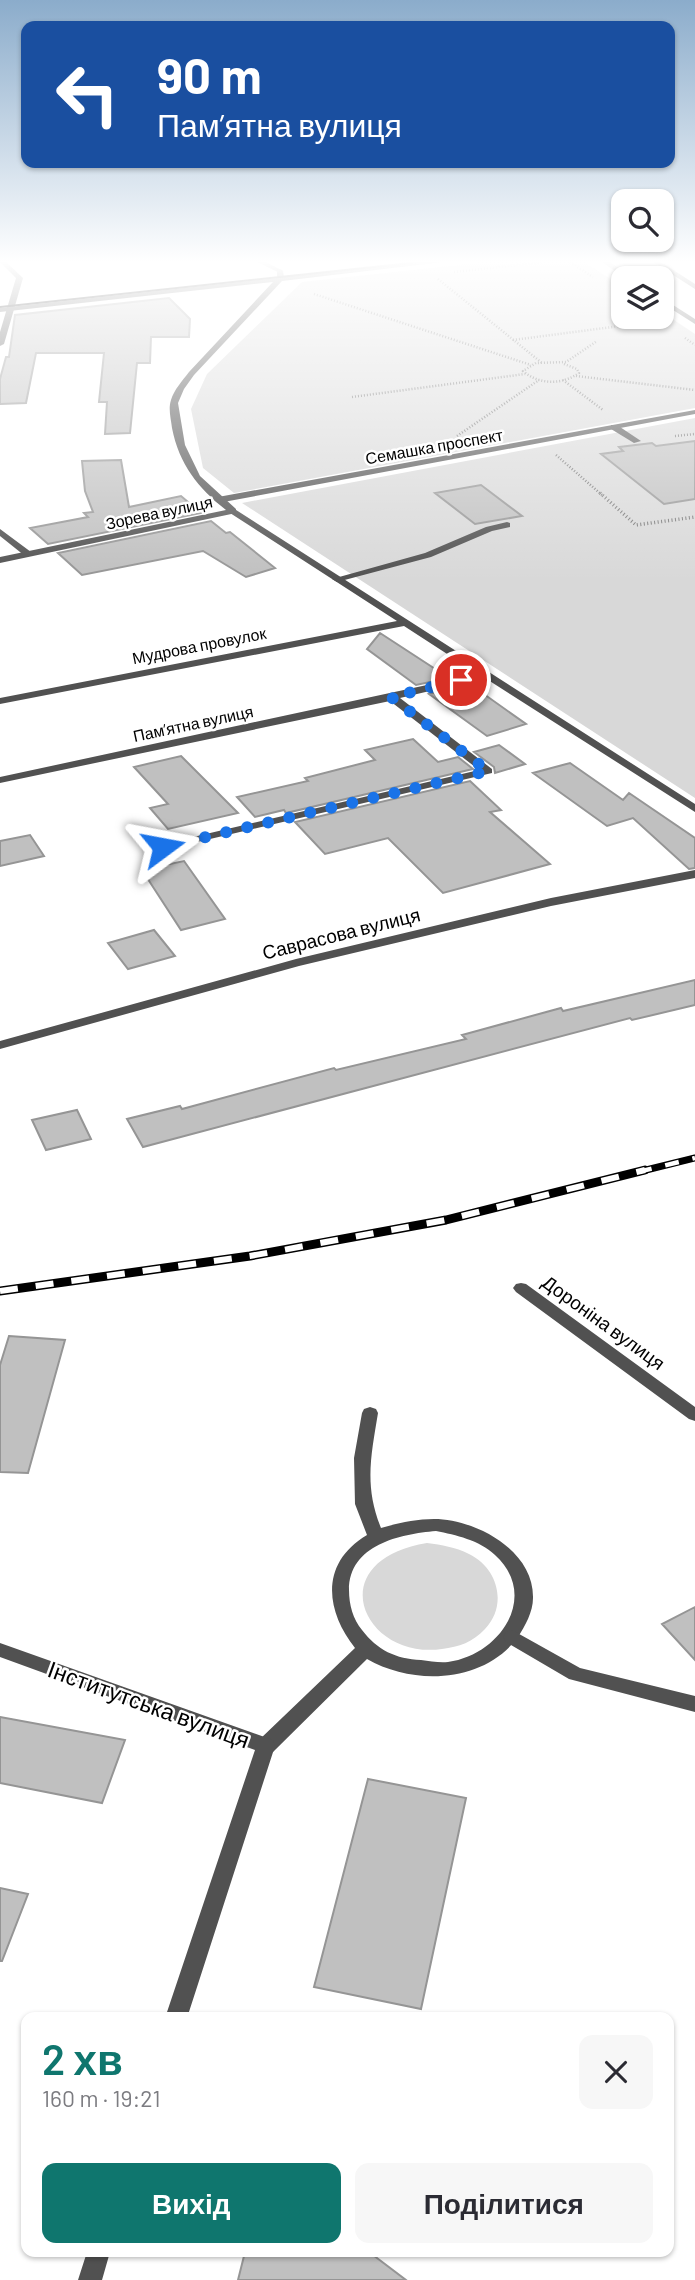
<!DOCTYPE html>
<html lang="uk">
<meta charset="utf-8">
<style>
:root{--surface:#fff;--page:#f7f7f7;--text:#2b2b33;--muted:#7c7c81;--accent:#0f766e}
body{margin:0;font-family:Barlow,sans-serif;background:var(--page);color:var(--text);height:100vh;display:flex;flex-direction:column;font-size:26px;white-space:nowrap}
*{box-sizing:border-box;margin:0}
p{font-size:23px;color:var(--muted)}
.icon{flex:none;width:38px;height:38px;fill:none;stroke:currentColor;stroke-width:2;stroke-linecap:round;stroke-linejoin:round}
.map{position:relative;flex:1;overflow:hidden}
.drawer{position:absolute;left:21px;top:2012px;width:653px;height:245px;display:flex;flex-direction:column;background:var(--surface);border-radius:14px;box-shadow:0 2px 5px #0004}
.drawer>*{flex:none}
.banner{position:absolute;left:21px;top:21px;width:654px;height:147px;border-radius:14px;box-shadow:0 2px 5px #0004;background:#1a4fa0;color:#fff;overflow:hidden}
.controls{position:absolute;left:611px;top:189px;display:grid;gap:14px}
.controls a{display:grid;place-items:center;width:63px;height:63px;border-radius:14px;background:var(--surface);box-shadow:0 2px 5px #0004;font-size:35px}
.pin{position:absolute;display:grid;place-items:center;width:60px;height:60px;color:#fff;margin:-30px;border:4px solid #fff;border-radius:50%;box-shadow:0 2px 7px #0007}
.me{position:absolute;width:77px;margin:-38px;rotate:77deg;stroke-linejoin:round;filter:drop-shadow(0 0 5px #0008)}
.turn{display:flex;align-items:center;gap:24px;height:147px;padding:0 21px;font-size:32px}
.turn .icon{width:91px;height:91px;stroke-width:2.5}
.turn b{display:block;font-size:49px;line-height:60px}
.round{display:grid;place-items:center;flex:none;width:74px;height:74px;border-radius:14px;background:var(--page)}
.summary{display:flex;align-items:center;justify-content:space-between;height:119px;padding:0 21px}
h1{font-size:42px;font-weight:600;line-height:52px;color:var(--accent)}
.cta{display:flex;gap:14px;margin-top:auto;padding:14px 21px}
.cta a{flex:1;height:80px;border-radius:14px;background:var(--accent);color:#fff;font-size:28px;font-weight:600;line-height:80px;text-align:center}
.cta a+a{background:var(--page);color:var(--text)}
.map>svg:first-child{display:block}
.green{fill:#d8d8d8}
.building{fill:#c0c0c0;stroke:#959595;stroke-width:2}
.lines{fill:none;stroke-linecap:round;stroke-linejoin:round}
.path-far1{stroke:#737373;stroke-width:2.5;stroke-dasharray:1 2;stroke-linecap:butt}
.path{stroke:#737373;stroke-width:3.5;stroke-dasharray:1 2.5;stroke-linecap:butt}
.service{fill:#515151;fill-rule:evenodd}
.minor{fill:#515151;fill-rule:evenodd}
.tertiary{fill:#515151;fill-rule:evenodd}
.tram{stroke:#000;stroke-width:2}
.rail-far1-casing{stroke:#000;stroke-width:7}
.rail-casing{stroke:#000;stroke-width:9}
.rail-far1{stroke:#fff;stroke-width:4.5;stroke-dasharray:14;stroke-linecap:butt}
.rail{stroke:#fff;stroke-width:6;stroke-dasharray:18;stroke-linecap:butt}
.route{stroke:#1a73e8;stroke-width:12;stroke-dasharray:0 21.6}
.labels{text-anchor:middle;dominant-baseline:central;stroke-width:5;stroke-linejoin:round;paint-order:stroke}
.far-street-label{font-size:16px;fill:#000;stroke:#fff}
.street-label{font-size:19px;fill:#000;stroke:#fff}
.near-street-label{font-size:23px;fill:#000;stroke:#fff}
</style>
<div class="map">
<svg width="695" height="2280" viewBox="0 0 695 2280">
<rect width="100%" height="100%" fill="#fff"/>
<!-- green -->
<path class="green" d="M487,262H584L623,287V317H662V312L695,334V408L234,493L203,468L191,409L207,374L302,282Z
M695,418V798L242,503Z
M427,1543C442,1545 455,1547 469,1554C498,1568 508,1605 485,1629C473,1642 459,1647 442,1649C363,1660 319,1561 427,1543Z"/>
<!-- building -->
<path class="building" d="M169,298L190,319L189,337H151L150,363H137L130,433L105,434L107,402H99L104,353H36L26,403L0,404V379L6,357H9L15,315Z
M695,441V499L664,504L601,454L623,451L619,447L652,443L656,446Z
M121,460L129,507L181,496L201,513L48,544L30,528L88,517L84,513L93,512L85,491L82,461Z
M481,485L522,516L475,524L435,493Z
M211,521L226,533L230,532L275,568L246,577L203,551L82,575L58,553Z
M380,633L449,678L416,685L367,649Z
M462,686L475,694L481,692L526,724L487,736L429,694Z
M413,739L438,762L458,757L473,769L286,813L284,810L255,817L237,797L308,781L305,778L375,760L365,750Z
M499,745L525,764L495,773L494,767L474,752Z
M181,756L238,813L168,829L150,808L168,804L134,767Z
M570,763L623,800L629,793L695,838V868L689,869L633,818L607,826L533,773Z
M470,781L501,810L490,812L550,864L443,893L388,838L325,854L295,822Z
M30,835L44,856L0,866V841Z
M184,861L225,919L181,930L142,870Z
M154,930L175,956L128,969L108,943Z
M695,980V1005L632,1020L630,1018L143,1147L127,1119L180,1106L182,1109L334,1068L336,1070L466,1039L462,1035L561,1008L563,1011Z
M77,1110L91,1139L46,1150L32,1120Z
M9,1336L65,1340L28,1473L0,1472V1365Z
M695,1607V1660L662,1624Z
M0,1717L125,1740L102,1803L0,1783Z
M368,1779L466,1798L421,2009L314,1987Z
M0,1888L28,1894L2,1961H0Z
M245,2252H369L406,2280H238Z"/>
<g class="lines">
<!-- path-far1 -->
<path class="path-far1" d="M570,262L593,277
M454,272L545,262
M438,279L542,363
M614,292L623,297
M314,294L531,365
M685,338L695,345
M513,340L658,321
M564,364L577,369L579,373C562,385 539,385 523,371L536,363L566,362L597,341
M576,376L695,390
M563,380L603,410
M352,397L525,374
M457,436L539,380
M675,436L695,434
M556,455L602,495"/>
<!-- path -->
<path class="path" d="M600,493L636,525L695,517"/>
<!-- service -->
<path class="service" d="M653,262H661L695,284V289Z
M611,425H617L641,441L634,443L611,429Z
M507,522L510,523V527L492,531L431,557L337,582L332,579L425,553L486,527Z
M370,1407L376,1409L378,1413C371,1456 364,1486 381,1528C398,1523 416,1519 434,1519C475,1519 534,1550 533,1598C533,1612 525,1626 518,1637C484,1683 414,1686 367,1659L273,1752L266,1754L259,1752L257,1746L259,1740L355,1648C325,1610 320,1563 367,1535L355,1504L354,1458L362,1413L364,1409ZM436,1531C456,1535 479,1540 495,1555C540,1596 500,1655 448,1662C439,1663 430,1661 421,1660C396,1659 377,1650 362,1630C353,1619 349,1605 349,1590C349,1545 400,1534 436,1531Z"/>
<!-- minor -->
<path class="minor" d="M0,262H6L23,278L4,344L0,346V332L16,278Z
M257,262H266L283,271L278,272Z
M602,262H610L632,278H625Z
M662,298L695,319V324L662,303Z
M695,410V414L218,503L214,500L218,497Z
M233,508L695,804V812L485,678L400,698L492,769V773L163,850L157,847L159,845L479,770L390,701L0,783V777L478,674L404,626L0,704V698L397,621L230,513L229,511Z
M0,529L31,552V556H25L0,536Z
M695,870V878L551,906L299,966L0,1049V1041L296,959L551,898Z
M521,1283L526,1284L695,1407V1421L689,1419L516,1292L513,1288L516,1284Z
M512,1630L580,1668L695,1696V1712L569,1679L506,1642L503,1637L506,1632Z
M0,1643L273,1740L275,1746L187,2018H165L255,1750L0,1657Z
M87,2252H110L102,2280H78Z"/>
<!-- tertiary -->
<path class="tertiary" d="M419,262H443L282,281L194,375L184,389L178,403L185,445L200,476L236,509V513L0,563V557L226,510C198,488 179,464 172,428C171,419 168,409 171,400C174,390 182,381 189,372L273,282L0,312V308L277,278V271L280,269L283,271L284,277Z"/>
<!-- tram -->
<path class="tram" d="M0,307L420,262"/>
<defs>
<path id="rail-far1" d="M638,1172L695,1158"/>
<path id="rail" d="M0,1291L250,1256L446,1220L645,1170"/>
</defs>
<!-- rail-far1 casing -->
<use href="#rail-far1" class="rail-far1-casing"/>
<!-- rail casing -->
<use href="#rail" class="rail-casing"/>
<!-- rail-far1 -->
<use href="#rail-far1" class="rail-far1"/>
<!-- rail -->
<use href="#rail" class="rail"/>
</g>
<!-- sky -->
<linearGradient id="sky" x2="0" y2="1"><stop stop-color="#8baccb"/><stop offset="0.45" stop-color="#fff"/><stop offset="1" stop-color="#fff" stop-opacity="0"/></linearGradient>
<rect width="695" height="581" fill="url(#sky)"/>
<g class="lines">
<!-- route -->
<path class="route" d="M163,847L488,771L391,697L461,680"/>
</g>
<g class="labels">
<!-- far-street labels -->
<g class="far-street-label">
<text transform="translate(434 446) rotate(-10)">Семашка проспект</text>
<text transform="translate(159 512) rotate(-12)">Зорева вулиця</text>
<text transform="translate(199 645) rotate(-11)">Мудрова провулок</text>
<text transform="translate(193 723) rotate(-12)">Пам’ятна вулиця</text>
</g>
<!-- street labels -->
<g class="street-label">
<text transform="translate(341 933) rotate(-14)">Саврасова вулиця</text>
<text transform="translate(604 1322) rotate(36)">Дороніна вулиця</text>
</g>
<!-- near-street labels -->
<g class="near-street-label">
<text transform="translate(149 1704) rotate(20)">Інститутська вулиця</text>
</g>
</g>
</svg>
<div class="controls">
<a><svg class="icon" aria-label="search" viewBox="0 0 24 24"><circle cx="10" cy="10" r="6"/><path d="M15 15l6 6"/></svg></a>
<a><svg class="icon" aria-label="layers" viewBox="0 0 24 24"><path d="M12 4l9 5-9 5-9-5zM3 14l9 5 9-5"/></svg></a>
</div>
<div class="pin" style="left:461px;top:680px;background:#d93025"><svg class="icon" aria-label="arrive" viewBox="0 0 24 24"><path d="M6 21V4h12l-3 4 3 4H6"/></svg></div>
<svg class="me" style="left:163px;top:847px" viewBox="-20 -20 40 40"><path d="M0-17L14 15 0 8-14 15z" fill="#1a73e8" stroke="#fff" stroke-width="4"/></svg>
<div class="banner">
<div class="turn"><svg class="icon" aria-label="left" viewBox="0 0 24 24"><path d="M17 20v-9H6M10 6l-5 5 5 5"/></svg><div><b>90 m</b>Пам’ятна вулиця</div></div>
</div>
<section class="drawer">
<div class="summary"><div><h1>2 хв</h1><p>160 m · 19:21</p></div><a class="round"><svg class="icon" aria-label="close" viewBox="0 0 24 24"><path d="M6 6l12 12M18 6L6 18"/></svg></a></div>
<div class="cta"><a>Вихід</a><a>Поділитися</a></div>
</section>
</div>
